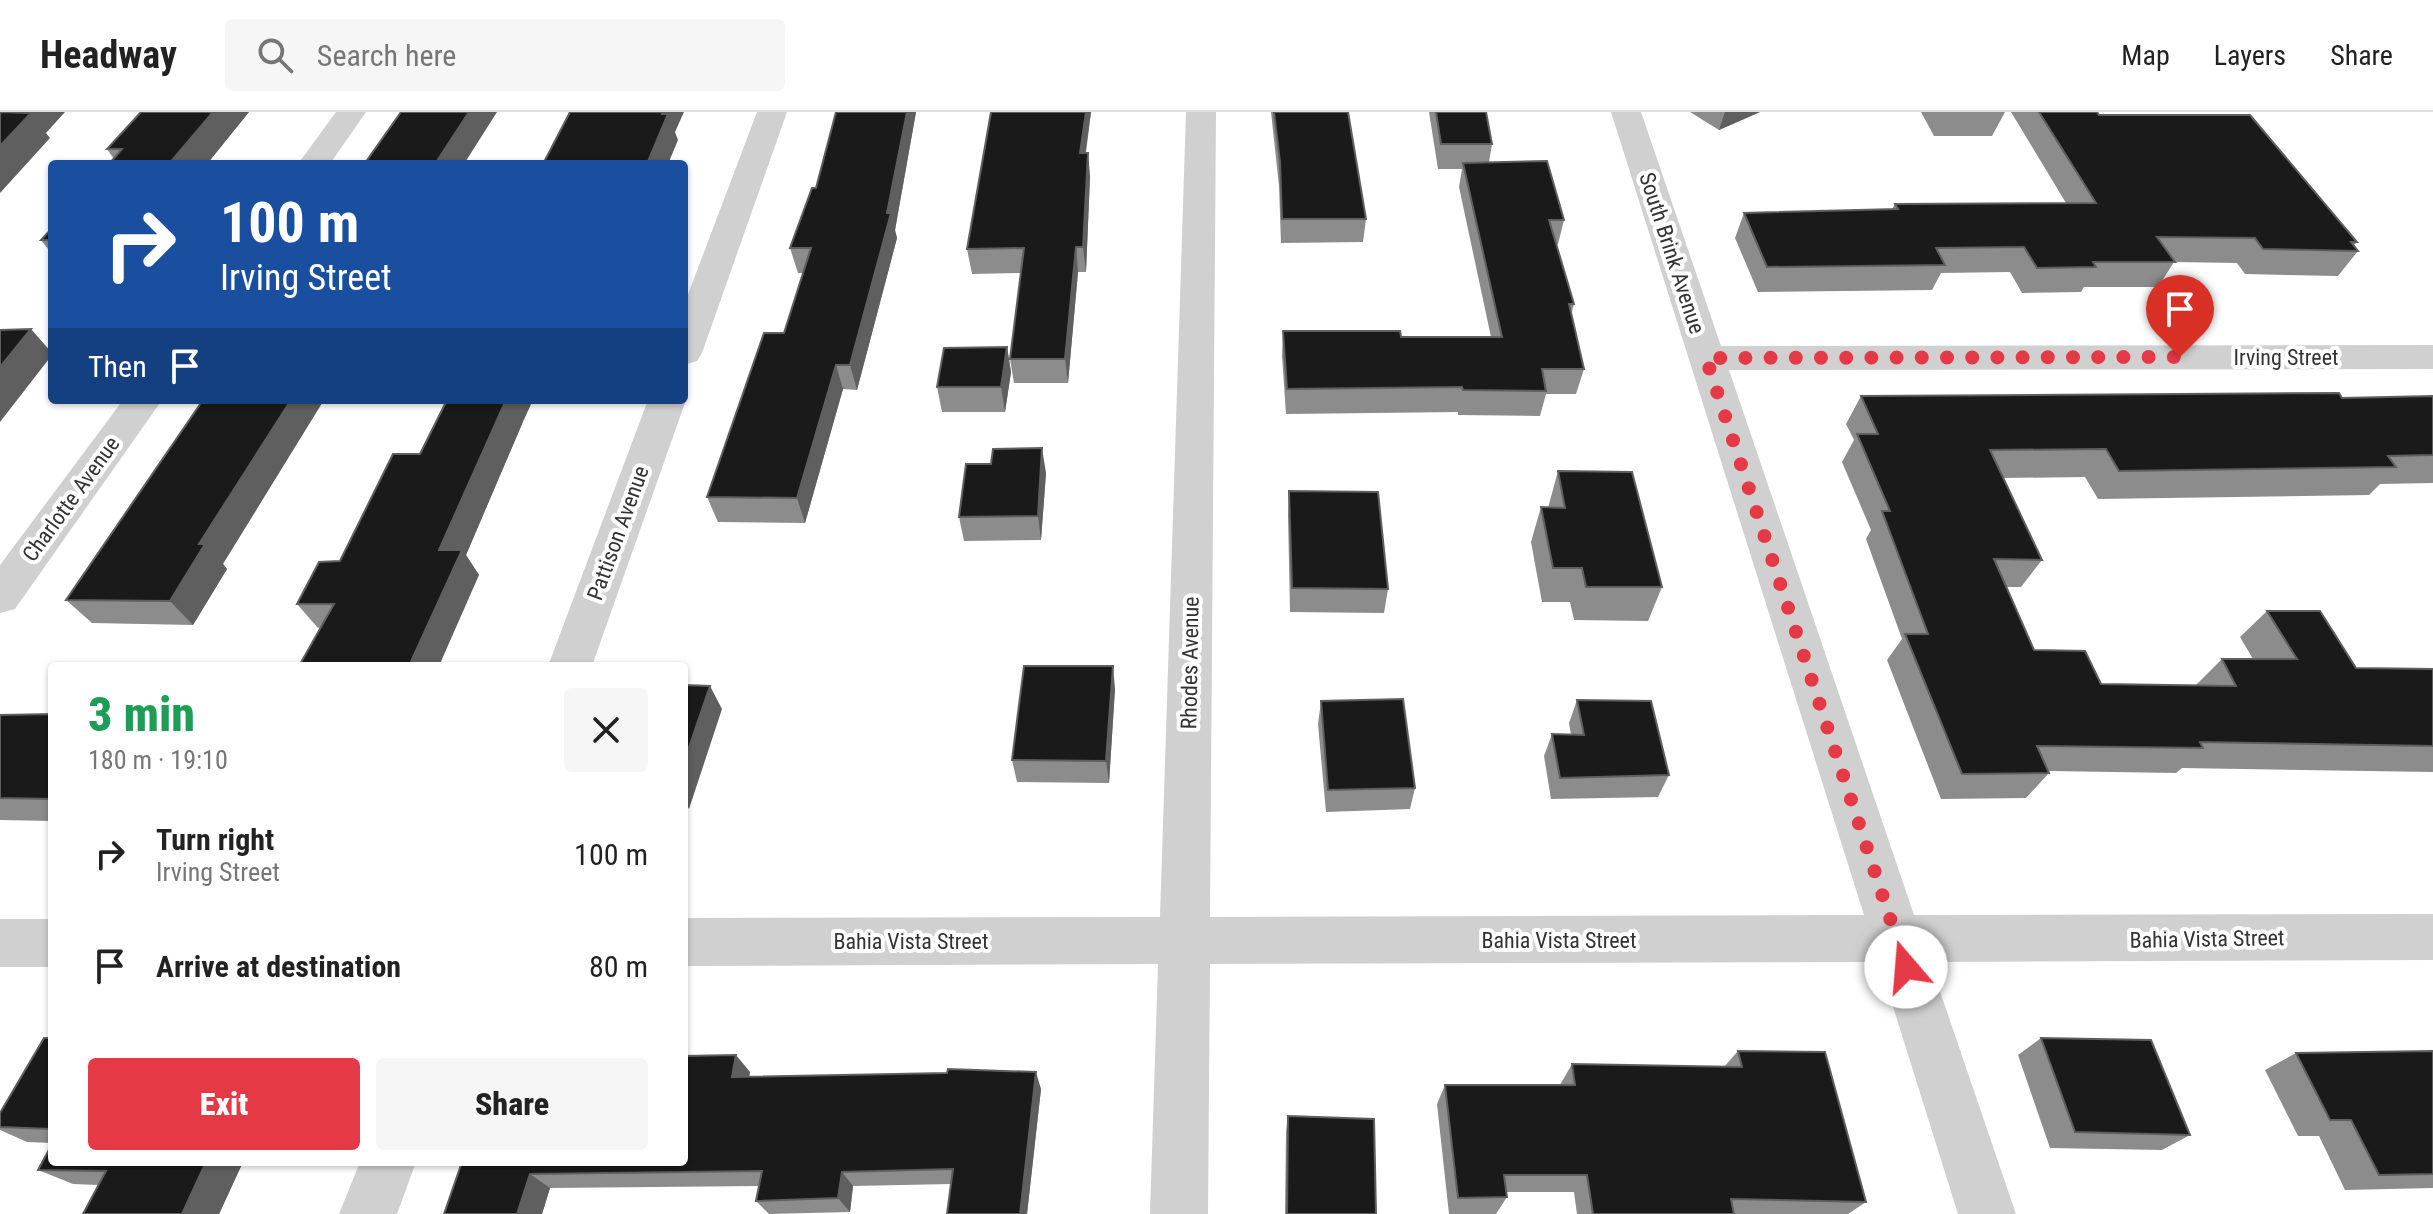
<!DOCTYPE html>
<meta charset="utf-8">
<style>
:root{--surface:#fff;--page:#f6f6f6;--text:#222;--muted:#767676;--line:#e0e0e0;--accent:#e63946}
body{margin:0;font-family:"Roboto Condensed",sans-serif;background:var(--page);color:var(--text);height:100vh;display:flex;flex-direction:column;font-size:30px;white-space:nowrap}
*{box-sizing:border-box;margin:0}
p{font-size:26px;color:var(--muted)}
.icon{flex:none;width:44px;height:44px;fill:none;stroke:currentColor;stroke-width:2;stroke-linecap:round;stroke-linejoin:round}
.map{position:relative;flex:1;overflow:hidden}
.sheet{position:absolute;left:48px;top:550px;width:640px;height:504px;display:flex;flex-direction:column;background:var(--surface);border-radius:8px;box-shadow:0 2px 6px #0004}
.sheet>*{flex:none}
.hud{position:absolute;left:48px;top:48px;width:640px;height:244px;border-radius:8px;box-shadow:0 2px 6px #0004;background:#1a4fa0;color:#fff;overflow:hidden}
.pin{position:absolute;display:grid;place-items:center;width:68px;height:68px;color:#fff;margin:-82px -34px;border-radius:50% 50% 50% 0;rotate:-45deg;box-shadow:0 0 8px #0007}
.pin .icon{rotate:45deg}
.me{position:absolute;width:88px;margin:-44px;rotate:342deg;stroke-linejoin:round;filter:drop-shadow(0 0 6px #0008)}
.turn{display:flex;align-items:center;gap:28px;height:168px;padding:0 40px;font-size:36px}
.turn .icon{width:104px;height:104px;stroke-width:2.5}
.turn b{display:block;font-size:56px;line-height:68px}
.then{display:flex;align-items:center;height:76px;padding:0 40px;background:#0003;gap:16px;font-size:30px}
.round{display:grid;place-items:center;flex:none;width:84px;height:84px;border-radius:8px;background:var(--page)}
.summary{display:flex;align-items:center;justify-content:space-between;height:136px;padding:0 40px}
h1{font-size:48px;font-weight:800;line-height:60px;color:#1e9e55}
.button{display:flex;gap:16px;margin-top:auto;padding:16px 40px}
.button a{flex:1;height:92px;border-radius:8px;background:var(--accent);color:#fff;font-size:32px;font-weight:800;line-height:92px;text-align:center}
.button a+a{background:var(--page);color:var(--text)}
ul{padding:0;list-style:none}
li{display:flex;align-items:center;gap:24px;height:112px;padding:0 40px}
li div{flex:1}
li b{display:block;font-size:30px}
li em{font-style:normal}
header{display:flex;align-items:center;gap:48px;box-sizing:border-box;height:112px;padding:0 40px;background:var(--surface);border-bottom:2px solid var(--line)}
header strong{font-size:38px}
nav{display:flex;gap:44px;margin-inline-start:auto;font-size:28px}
.search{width:560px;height:72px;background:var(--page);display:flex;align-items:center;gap:20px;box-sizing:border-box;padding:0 28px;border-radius:8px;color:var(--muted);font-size:30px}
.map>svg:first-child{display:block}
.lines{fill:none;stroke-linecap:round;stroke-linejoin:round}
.minor{fill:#d0d0d0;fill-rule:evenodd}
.wall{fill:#8c8c8c}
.shaded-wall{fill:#5f5f5f}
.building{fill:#1a1a1a;stroke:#5f5f5f;stroke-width:2}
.route{stroke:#e63946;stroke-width:14;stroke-dasharray:0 25.2}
.labels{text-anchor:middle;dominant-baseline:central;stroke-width:8;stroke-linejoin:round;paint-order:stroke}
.street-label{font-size:22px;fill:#333;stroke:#fff}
</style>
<header>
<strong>Headway</strong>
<div class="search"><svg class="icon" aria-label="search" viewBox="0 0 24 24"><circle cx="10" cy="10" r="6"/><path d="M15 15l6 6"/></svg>Search here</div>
<nav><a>Map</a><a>Layers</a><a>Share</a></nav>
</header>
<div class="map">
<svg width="2433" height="1102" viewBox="0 0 2433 1102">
<rect width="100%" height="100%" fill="#fff"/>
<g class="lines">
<!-- minor -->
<path class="minor" d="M336,0H366L330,52H298Z
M757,0H787L702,241L697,249L684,253V193Z
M1186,0H1216L1210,805L1864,803L1611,0H1641L1721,234L2433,233V257L1729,258L1914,803L2433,802V848L1930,850L2016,1102H1958L1879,850L1210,852L1208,1102H1150L1158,852L684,854V806L1160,805Z
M684,285L686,288L592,554H548L648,288H684Z
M123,288H162L15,497L0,501V453Z
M0,807H52V855H0Z
M360,1050H416L397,1102H339Z"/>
</g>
<!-- wall -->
<path class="wall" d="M141,0H249L207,52H109L114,47L107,37Z
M836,0H916L895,118L897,126L857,278L843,277L805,411L718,410L707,385L784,221L803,161H798L790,136L816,76Z
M1091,0L1086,41H1088L1090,65L1086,160H1078L1068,271H1014L1010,247L1021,161L972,162L967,137Z
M1271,0H1348L1366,107L1363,130L1281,131L1279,74Z
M1429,0H1486L1492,32L1489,50L1564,108L1558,132L1556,133L1574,192L1571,203L1584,257L1576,282H1546L1540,304L1458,303V300L1286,302L1282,244L1283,219L1401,225H1491L1459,75L1462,57H1438Z
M1690,0H1760L1719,18Z
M1921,0H2005L1992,24H1934Z
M2011,0H2097L2099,3L2357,130L2354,133L2358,139L2338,164L2245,162L2237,151L2174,150L2158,175H2084L2081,180L2022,181L2010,160L1941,161L1932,178L1758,180L1735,126L1744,101L1892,97L1895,92L2066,91Z
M52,116V142L41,128Z
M1007,235L1011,260L1005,300H942L937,275Z
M1861,284L2342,286L2433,284V371L2380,372L2369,383L2098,387L2085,365L2003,366L2042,448L2021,475H2006L2034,538L2101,572L2196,573L2222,547H2253L2240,525L2267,499L2356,556L2433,557V660L2182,656L2176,661L2049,659V661L2026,686L1941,687L1887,548L1902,527L1866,427L1871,418L1842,350L1854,328L1846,312Z
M522,312L466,443L479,463L318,516L297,492L340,449L420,342Z
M991,352L1046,361L1041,428L964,429L959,405Z
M1558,359L1662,475L1648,509L1574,508L1570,490H1542L1531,430L1541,395L1548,396Z
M1289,379L1388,477L1384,501L1290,500L1288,403Z
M223,452L227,457L193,513L92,511L66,488Z
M1115,577L1109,671L1017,670L1012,648Z
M1577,588L1669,663L1658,685L1551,687L1544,644L1552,622L1571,623L1569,611Z
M1321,589L1415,676L1410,697L1326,700L1318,612Z
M52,602V709L0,708V603Z
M52,926V1031L27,1030L0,1018V1001Z
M2041,926L2190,1023L2162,1038L2050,1036L2018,943Z
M1738,939L1866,1090L1848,1102H1577L1574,1080H1506L1507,1085L1496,1102H1449L1437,992L1445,973H1560L1572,952L1724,955Z
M2433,939V1076L2345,1078L2319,1024H2298L2265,958L2296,941Z
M750,960L749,965L1041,977L1027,1102H947L951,1072L853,1074L850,1100L769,1102L756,1089L759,1074L550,1076L542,1102H444Z
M1288,1004L1376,1102H1285L1286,1020Z
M52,1050H243L219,1102L99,1073L73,1072L38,1058Z"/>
<!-- shaded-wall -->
<path class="shaded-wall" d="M23,0H65L46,21L50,26L0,81V34Z
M213,0H249L207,52H169Z
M469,0H497L464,52H435Z
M663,0H684L675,20L678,28L668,52H647Z
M907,0H916L895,118L897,126L857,278L850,253L887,101Z
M1086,0H1091L1082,65L1080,41Z
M1725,0H1760L1719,18Z
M1088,41L1090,65L1086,160L1083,135Z
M1076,135L1078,160L1068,271L1065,247Z
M31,217L52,241V243L0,310V255Z
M1007,235L1011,260L1005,300L1001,275Z
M836,253L843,277L805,411L797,386Z
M291,288H324L223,452L227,457L193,513L170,489L199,432Z
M506,288H533L522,312L466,443L479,463L439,554H409L439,438Z
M1042,336L1046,361L1041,428L1038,404Z
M1113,554L1115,577L1109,671L1106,649Z
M710,574L722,597L689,697L684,689V650Z
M736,943L750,960L745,982L732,965Z
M1036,960L1041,977L1027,1102H1020Z
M206,1050H243L219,1102H182Z
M842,1060L853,1074L850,1100L838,1086Z
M530,1062L550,1076L542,1102H517Z"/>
<!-- building -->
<path class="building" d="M0,0L31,1L0,34Z
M141,0H213L169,52H109L122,37H107Z
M401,0H469L435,52H359L360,51H365Z
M570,0H663L662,2H668L647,52H543Z
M836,0H907L887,101H891L850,253H836L797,386L707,385L764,221H784L811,136H790L812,76H816Z
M991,0H1086L1080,41H1088L1083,135H1076L1065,247H1010L1024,136L967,137Z
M1274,0H1348L1366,107H1282L1280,50Z
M1436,0H1486L1492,32H1441Z
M2039,0H2097L2099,3H2250L2357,130H2351L2358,139L2263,137L2255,126L2157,125L2175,150H2093L2096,155L2037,156L2024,135L1936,136L1945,153L1767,155L1744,101L1898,97L1895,92L2096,91Z
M1547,49L1564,108H1549L1574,192H1569L1584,257H1542L1546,279L1463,278L1462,275L1287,277L1283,219H1400L1401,225H1502L1463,51Z
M52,116V128H41Z
M31,217L0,255V218Z
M1007,235L1001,275H937L944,236Z
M2339,281L2342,286L2433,284V343L2388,344L2396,355L2119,359L2106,337L1990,338L2042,448L1994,447L2034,538L2085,539L2101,572L2236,574L2222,547H2297L2267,499H2320L2356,556L2433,557V634L2200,630L2203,636L2037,634L2049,661L1962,662L1905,522H1928L1882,399H1890L1857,322H1878L1861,284Z
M203,288H291L199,432H205L170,489L66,488Z
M447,288H506L439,438H462L409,554H299L334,492H297L319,450L340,449L393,342H420Z
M1042,336L1038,404L959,405L966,352H991L993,337Z
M1558,359L1632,360L1662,475H1586L1582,456H1553L1541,395L1565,396Z
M1289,379L1378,380L1388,477L1292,476Z
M1024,554H1113L1106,649L1012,648Z
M684,573L710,574L684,650Z
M1403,587L1415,676L1328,678L1321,589Z
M1577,588L1651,589L1669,663L1560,666L1552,622L1584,623Z
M52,602V687L0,686V603Z
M44,926H52V1017L0,1015V1001Z
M2041,926L2151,928L2190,1023L2075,1020Z
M1738,939L1825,940L1866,1090L1731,1087L1734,1102H1593L1587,1063H1504L1507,1085L1458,1086L1445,973H1575L1572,952L1742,955Z
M2433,939V1062L2379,1063L2351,1008H2330L2296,941Z
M736,943L732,965L947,961L948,957L1036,960L1020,1102H947L953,1057L842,1060L838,1086L756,1089L762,1059L530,1062L517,1102H444L462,1050H684V944Z
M1288,1004L1374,1007L1376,1102H1287Z
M52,1032V1050H206L182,1102H83L106,1059L38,1058Z"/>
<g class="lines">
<!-- route -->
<path class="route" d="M1906,855L1706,246L2180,245"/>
</g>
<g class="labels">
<!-- street labels -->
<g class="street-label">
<text transform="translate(1672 141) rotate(72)">South Brink Avenue</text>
<text x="2286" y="245">Irving Street</text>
<text transform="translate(71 387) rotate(-54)">Charlotte Avenue</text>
<text transform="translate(618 421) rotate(-70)">Pattison Avenue</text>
<text transform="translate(1190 551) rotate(-89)">Rhodes Avenue</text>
<text transform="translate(2207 827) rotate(-1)">Bahia Vista Street</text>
<text x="1559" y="828">Bahia Vista Street</text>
<text x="911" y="829">Bahia Vista Street</text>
</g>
</g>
</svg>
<div class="pin" style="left:2180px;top:245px;background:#d93025"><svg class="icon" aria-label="arrive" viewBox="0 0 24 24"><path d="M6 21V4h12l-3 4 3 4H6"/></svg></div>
<svg class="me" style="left:1906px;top:855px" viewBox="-20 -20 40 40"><circle r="19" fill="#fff"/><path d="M0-13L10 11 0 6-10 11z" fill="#e63946"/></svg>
<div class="hud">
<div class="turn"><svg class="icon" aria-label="right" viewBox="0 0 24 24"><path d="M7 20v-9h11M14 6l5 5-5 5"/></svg><div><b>100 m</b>Irving Street</div></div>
<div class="then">Then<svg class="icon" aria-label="arrive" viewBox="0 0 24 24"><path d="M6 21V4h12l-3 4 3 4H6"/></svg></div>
</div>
<section class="sheet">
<div class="summary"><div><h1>3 min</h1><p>180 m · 19:10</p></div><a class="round"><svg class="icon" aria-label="close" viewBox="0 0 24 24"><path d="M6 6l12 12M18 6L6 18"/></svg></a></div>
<ul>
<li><svg class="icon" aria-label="right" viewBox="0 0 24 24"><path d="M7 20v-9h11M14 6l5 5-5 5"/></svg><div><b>Turn right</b><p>Irving Street</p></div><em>100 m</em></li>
<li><svg class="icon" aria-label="arrive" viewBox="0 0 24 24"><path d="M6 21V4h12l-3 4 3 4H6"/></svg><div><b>Arrive at destination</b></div><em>80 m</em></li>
</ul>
<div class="button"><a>Exit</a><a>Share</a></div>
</section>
</div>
